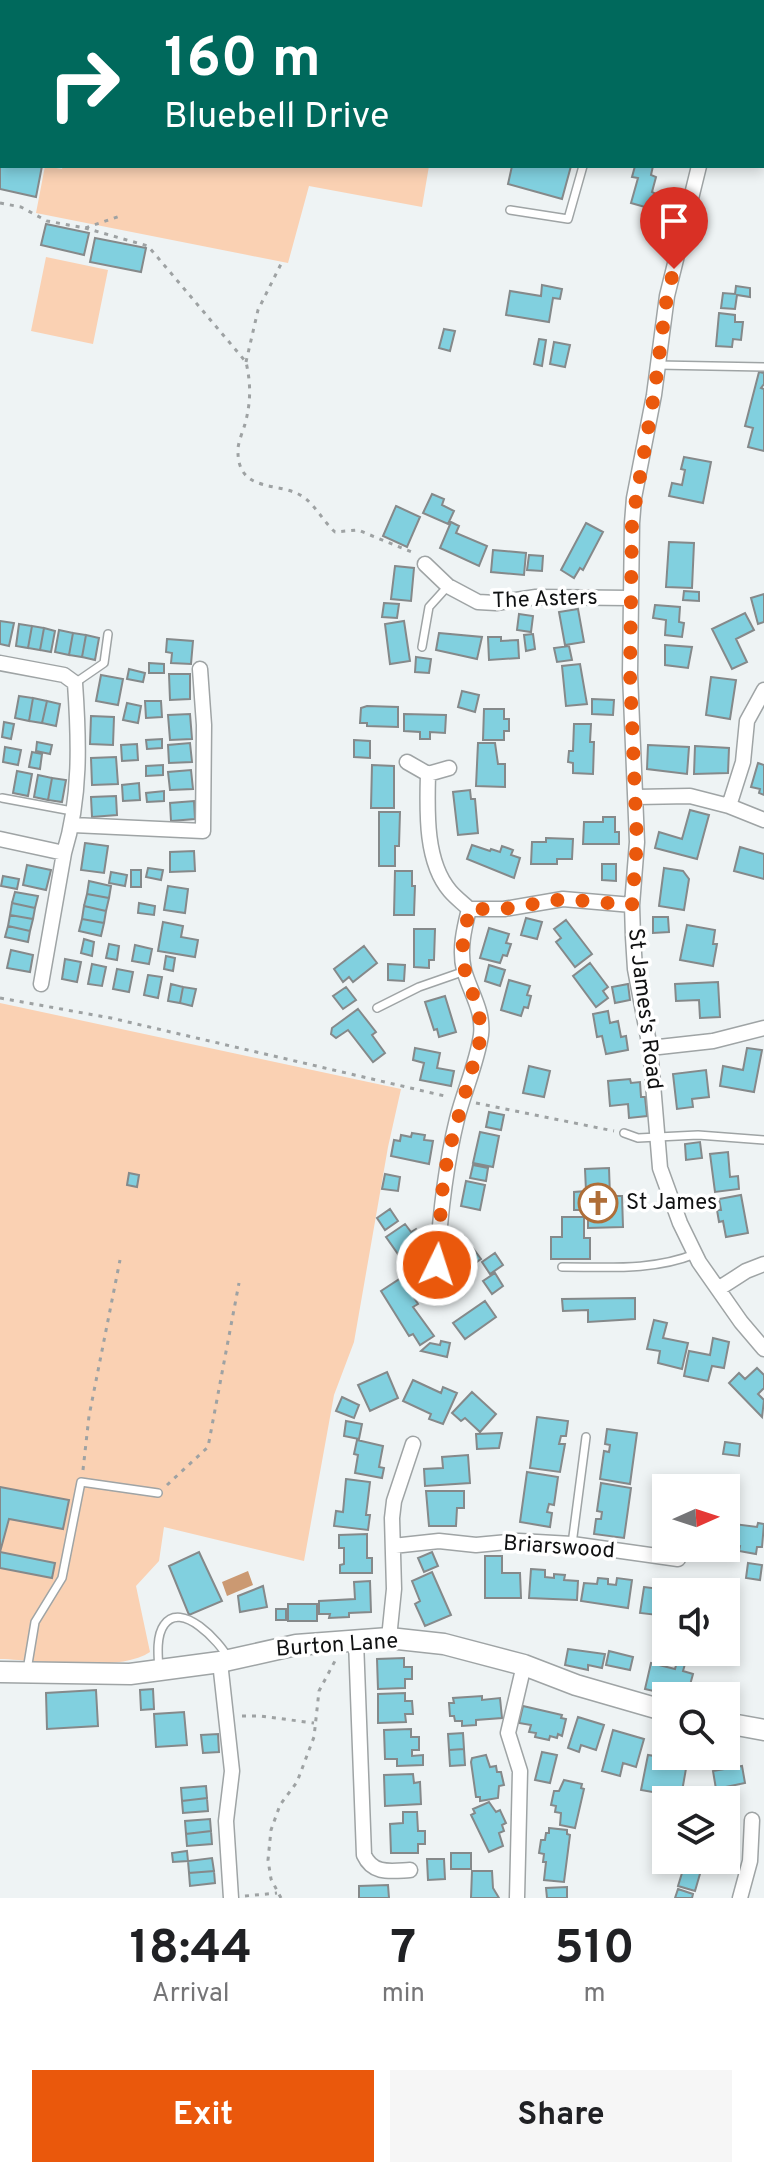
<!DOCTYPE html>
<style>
:root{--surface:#fff;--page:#f6f6f6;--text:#202124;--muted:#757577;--accent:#ea580c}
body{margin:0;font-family:Overpass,sans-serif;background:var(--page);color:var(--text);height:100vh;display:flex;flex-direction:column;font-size:30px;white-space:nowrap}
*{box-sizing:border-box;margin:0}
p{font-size:26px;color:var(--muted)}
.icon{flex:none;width:44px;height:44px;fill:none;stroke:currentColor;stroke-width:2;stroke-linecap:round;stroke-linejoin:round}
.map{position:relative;height:1898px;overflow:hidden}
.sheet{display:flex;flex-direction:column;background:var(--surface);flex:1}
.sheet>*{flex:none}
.hud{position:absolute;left:0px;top:0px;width:764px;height:168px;box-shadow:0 4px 12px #0003;background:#00695c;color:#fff;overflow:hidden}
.needle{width:52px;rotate:87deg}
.controls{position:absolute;left:652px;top:1474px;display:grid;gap:16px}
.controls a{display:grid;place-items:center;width:88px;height:88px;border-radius:0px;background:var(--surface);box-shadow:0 4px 12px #0003;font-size:40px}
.pin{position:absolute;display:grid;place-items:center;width:68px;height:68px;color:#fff;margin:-82px -34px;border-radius:50% 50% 50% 0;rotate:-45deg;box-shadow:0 0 8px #0007}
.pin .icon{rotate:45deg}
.me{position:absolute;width:88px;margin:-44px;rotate:4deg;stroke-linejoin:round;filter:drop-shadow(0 0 6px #0008)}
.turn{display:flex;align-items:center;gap:28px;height:168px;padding:0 32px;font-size:36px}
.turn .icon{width:104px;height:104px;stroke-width:2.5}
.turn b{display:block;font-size:56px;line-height:68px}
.eta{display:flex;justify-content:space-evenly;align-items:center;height:136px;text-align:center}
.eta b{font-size:48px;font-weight:700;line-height:56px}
.action{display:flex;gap:16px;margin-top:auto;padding:16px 32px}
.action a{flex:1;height:92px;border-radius:0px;background:var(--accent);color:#fff;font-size:32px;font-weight:700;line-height:92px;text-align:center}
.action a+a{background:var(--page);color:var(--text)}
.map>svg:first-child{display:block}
.green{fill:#fad1b3}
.water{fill:#cb9972}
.building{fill:#81d0df;stroke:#85898a;stroke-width:2}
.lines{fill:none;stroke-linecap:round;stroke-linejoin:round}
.lane-casing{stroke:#9fa4a5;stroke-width:10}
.street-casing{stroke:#9fa4a5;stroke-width:17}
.secondary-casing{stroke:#9fa4a5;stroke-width:23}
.path{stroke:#9ea2a3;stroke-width:3;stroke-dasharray:4 6;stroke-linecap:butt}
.lane{stroke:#fff;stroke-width:7}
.street{stroke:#fff;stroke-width:14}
.secondary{stroke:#fff;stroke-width:20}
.route{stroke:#ea580c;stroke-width:14;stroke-dasharray:0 25.2}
.labels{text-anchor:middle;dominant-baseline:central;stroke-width:7;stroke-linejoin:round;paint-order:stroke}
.street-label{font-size:22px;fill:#101112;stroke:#fff}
.poi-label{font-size:22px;fill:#101112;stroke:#fff;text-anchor:start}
</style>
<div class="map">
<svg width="764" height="1898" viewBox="0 0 764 1898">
<rect width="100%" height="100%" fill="#eef3f4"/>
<!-- green -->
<path class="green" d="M56,0H456L56,2Z
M45,166L62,169L63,166H429L422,207L309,186L288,263L36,213Z
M46,257L108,270L93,344L31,331Z
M0,1003L401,1089L388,1147L354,1342L334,1395L304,1561L164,1527L159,1561L136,1586L150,1652C119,1673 39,1660 0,1659Z"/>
<!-- water -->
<path class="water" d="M248,1571L253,1585L227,1596L222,1582Z"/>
<!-- building -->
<path class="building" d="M0,157L2,166H42L36,197L0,189Z
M512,166H571L562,199L508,184Z
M635,166H653L651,175L656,177L652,192L656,194L652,209L631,203L638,178L632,177Z
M46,224L89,233L84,255L41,245Z
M95,238L146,248L141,272L90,262Z
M542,285L562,289L560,299L553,298L549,322L506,315L510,291L541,296Z
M736,286L750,288V297L737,295L735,309L721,308L723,293L735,294Z
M719,313L735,315V322H743L741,340L733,339L732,347L716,346Z
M444,329L455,331L450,351L439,348Z
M539,339L546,340L542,366L534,364Z
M554,342L570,345L565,367L550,364Z
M759,372L764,373V384L761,388L764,389V451L748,447L753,428L745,426Z
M684,457L711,462L703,503L669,496L672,483L682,485L685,470L681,469Z
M432,494L444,499L442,505L454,511L448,524L423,513Z
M396,506L420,517L407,547L383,536Z
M451,522L459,526L456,533L487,546L479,566L440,548Z
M586,523L603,532L583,570L580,568L574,578L561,570Z
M669,542L694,543L692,588L666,587Z
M493,550L526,553L524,575L491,572Z
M529,555L543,556L542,571L527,570Z
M395,566L414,568L411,601L391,599Z
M684,591L699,592V601L683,600Z
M764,594V622L758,624L751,598Z
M384,603L399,604L397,618L382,617Z
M655,605L680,607L679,622L684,623L682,637L665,635L666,620L653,618Z
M578,609L584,642L565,645L559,612Z
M745,613L754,630L736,639L747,662L732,669L712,629Z
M519,614L533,616L531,632L517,630Z
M0,621L14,623L9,646L0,644Z
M404,621L410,661L390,664L385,624Z
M19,624L32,626L28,648L16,646Z
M32,626L44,628L40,650L28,648Z
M44,628L55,631L51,652L40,650Z
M59,630L73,633L69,655L55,652Z
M73,633L86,635L82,657L69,655Z
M439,633L482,637L477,659L436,650Z
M533,634L535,649L526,651L524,635Z
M86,635L99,638L95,660L82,657Z
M488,637H501V641L518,640L519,658L489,660Z
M167,639L193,641L191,664L171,663L172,653L166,652Z
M665,645L692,647L688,668L665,665Z
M569,646L572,660L557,662L554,648Z
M416,657L431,659L429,673L415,672Z
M149,663L164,664V673H149Z
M580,664L587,704L566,706L562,666Z
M129,669L145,673L143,682L127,679Z
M169,674H190V699L170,700Z
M101,675L123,679L118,705L96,701Z
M711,677L736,680L730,719L706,715Z
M462,691L479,695L475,712L458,707Z
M19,696L33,698L29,721L15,718Z
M33,698L47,701L42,723L29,721Z
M592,699L614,700L613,715L592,714Z
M47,701L60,704L56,726L42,723Z
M145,701H161L162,717L146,718Z
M127,703L141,706L138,723L123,720Z
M367,706L398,707V727L367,726V723H360L361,708Z
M484,709H504V719H509V731H504V740H483Z
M190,714L192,739L170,740L168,715Z
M404,714L446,715L445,733L430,732V739H420V732L404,731Z
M91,716L114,717L113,745L90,744Z
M4,722L14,724L11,739L2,737Z
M574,724H591L590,742H594L593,774L573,773V763L568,762L569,751H573Z
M162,739V748L147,749L146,740Z
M354,740L370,741V758L354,757Z
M37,742L52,745L50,754L36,751Z
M190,743L192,762L169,763L168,745Z
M478,743H495L498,764H505V787L476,786Z
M137,744L138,760L122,761L121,745Z
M648,745L689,747L687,774L647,769Z
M695,746L729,748L728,773L694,774Z
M5,747L21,750L18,765L3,762Z
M32,752L42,754L40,769L29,767Z
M116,757L118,784L92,785L91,758Z
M758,763L764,765V795L759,793L760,789L751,787Z
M163,765V775L146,776V766Z
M372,765L394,766V808H371Z
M191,770L193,789L170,790L168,772Z
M17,771L32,774L28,796L13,793Z
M38,775L52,778L48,800L34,797Z
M52,778L66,780L62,802L48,800Z
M139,783L140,800L123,801L122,785Z
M470,790L471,799H475L478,833L458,835L453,792Z
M164,791V801L147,802L146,793Z
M116,796L117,815L92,817L91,797Z
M194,801L195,819L171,821L170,803Z
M690,810L709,815L697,859L655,848L659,832L682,839Z
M379,812H400L399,846H395V866H379Z
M603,817H615V832H619V844H583L584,822H603Z
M546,838L573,839L572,859H557V864H531L532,842H546Z
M85,843L108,846L104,873L81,870Z
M472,845L490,851L491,849L500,852L502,846L513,850L511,855L520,858L514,878L467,859Z
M740,847L764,854V879L734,871Z
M194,851L195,871L170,872V852Z
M602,864H616V881L602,880Z
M27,865L51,870L46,890L23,885Z
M148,868L163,870L161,880L146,877Z
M664,868L683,871L689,879L684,910L659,906Z
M131,870H141V887H131Z
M395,871H412V886H415L414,915H394Z
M111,872L127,875L125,886L109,883Z
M3,876L19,879L17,889L1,886Z
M89,881L111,886L109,898L87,894Z
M168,886L188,889L185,913L164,910Z
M15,892L38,896L35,908L12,903Z
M87,894L109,898L106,911L84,906Z
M12,903L35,908L33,919L10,915Z
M139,903L155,906L154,915L138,913Z
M84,906L106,911L104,923L82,919Z
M10,915L33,919L30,931L8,926Z
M653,917H668L669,932L653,933Z
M526,918L542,922L537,939L521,935Z
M82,919L104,923L101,936L79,931Z
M566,920L592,954L575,967L556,942L561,938L554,929Z
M163,922L183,926L181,937L198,940L195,957L158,951Z
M687,925L715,930L713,944H717L713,966L680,960Z
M8,926L30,931L28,942L5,937Z
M489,928L509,934L506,943L511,944L507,956L503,955L500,963L480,958Z
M414,929H435L434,960H429V968L414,967Z
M84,939L94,942L92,956L81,953Z
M109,944L119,946L117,960L106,958Z
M135,945L152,949L149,964L132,961Z
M364,946L377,963L353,982L349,977L343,982L334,969Z
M11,950L33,955L30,972L7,968Z
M166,956L175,958L173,971L164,969Z
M65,959L81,962L77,982L62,979Z
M590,963L608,987L603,991L608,998L596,1007L573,976Z
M92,964L106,967L102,986L88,984Z
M388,964L405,965L404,981L388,980Z
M489,965L505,970L500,986L485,981Z
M117,969L133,972L129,992L113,989Z
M148,975L162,977L158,998L144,995Z
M509,980L530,986L527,995L531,996L528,1008L524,1007L521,1016L501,1010Z
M718,982L720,1017L700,1018L699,1000L676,1001L675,984Z
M171,984L183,987L180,1003L168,1001Z
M628,984L630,1000L615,1003L612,987Z
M183,987L196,989L192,1006L180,1003Z
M346,987L356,1000L343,1009L333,996Z
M445,996L456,1032L439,1037L437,1029L434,1030L425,1002Z
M358,1009L376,1032L372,1035L385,1053L373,1062L348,1030L336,1038L331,1034L332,1028Z
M608,1011L610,1023L618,1021L621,1037L626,1036L628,1050L606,1054L602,1036L597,1037L593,1014Z
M415,1048L440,1053L437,1068L454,1071L451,1086L420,1080L424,1063L413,1060Z
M747,1048L762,1050L754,1092L720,1086L723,1066L743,1070Z
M529,1066L550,1071L544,1097L523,1093Z
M706,1070L709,1097L692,1099L693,1107L677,1109L673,1074Z
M630,1079L631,1083L640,1082L641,1097H645L647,1116L629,1118L628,1104L610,1106L608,1081Z
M489,1112L504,1115L501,1130L486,1127Z
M480,1132L499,1136L493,1167L473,1163Z
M412,1133L425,1135L424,1140L433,1141L429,1164L391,1156L394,1140L400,1141L401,1135L411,1137Z
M700,1142L702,1158L686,1160L685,1144Z
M728,1152L730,1177L738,1176L739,1189L715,1192L710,1154Z
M473,1165L488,1168L486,1181L470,1178Z
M609,1168L610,1196H622L623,1227L588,1228V1210H574V1192L586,1191L585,1169Z
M129,1173L139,1175L137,1187L127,1185Z
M385,1174L400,1177L398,1191L382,1189Z
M466,1181L485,1185L480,1210L461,1206Z
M741,1195L748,1233L726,1237L723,1221L719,1222L717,1210H721L719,1199Z
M390,1209L398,1221L385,1230L377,1218Z
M562,1217H584V1238H590V1259H551V1237H562Z
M405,1224L411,1232L416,1229L421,1237L417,1240L424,1251L405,1264L386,1237Z
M464,1236L481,1259L464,1271L448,1247Z
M495,1253L503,1265L490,1274L482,1262Z
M495,1273L503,1286L492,1294L483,1281Z
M401,1278L418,1304L413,1307L434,1336L420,1345L413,1334L409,1336L381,1291Z
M635,1298V1319L588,1322V1310L563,1311L562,1299Z
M485,1301L496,1317L465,1339L453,1323Z
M654,1320L667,1323L663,1338L688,1343L682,1369L658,1363L660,1351L647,1349Z
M713,1338L729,1342L724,1368L712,1366L708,1381L684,1376L689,1351L710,1355Z
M441,1341L450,1343L447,1357L421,1351L430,1343L440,1345Z
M757,1368L764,1375V1388L758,1394L764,1400L762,1417L729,1383L739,1373L745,1379Z
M387,1372L398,1398L370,1411L358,1385Z
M413,1380L441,1393L443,1387L457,1393L443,1424L429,1419L431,1414L403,1401Z
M472,1392L496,1414L480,1432L465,1418L461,1421L452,1413Z
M342,1397L359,1405L354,1418L336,1411Z
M537,1417L568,1421L566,1436H561L559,1444H565L560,1472L530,1468Z
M346,1421L362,1424L359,1439L344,1436Z
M607,1429L637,1433L630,1484L600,1479L604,1451L609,1452L610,1445L605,1444Z
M502,1433L499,1448L477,1449L476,1434Z
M357,1440L383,1446L379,1467L384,1468L382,1478L355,1473L358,1455L354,1454Z
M725,1442L740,1444L739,1456L723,1454Z
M468,1455L470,1483L425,1486L424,1469L443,1468L442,1457Z
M527,1472L558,1477L554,1505L549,1504L547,1512L552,1513L550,1527L520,1522Z
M346,1479L370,1482L366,1515H370L368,1530L334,1526L336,1511L343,1512Z
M601,1483L631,1488L624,1538L594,1534L596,1519H601L602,1512L597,1511Z
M0,1487L69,1500L63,1529L9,1519L0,1552L55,1563L52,1578L0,1568Z
M426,1491H464V1508H457L456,1526H429Z
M726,1523L757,1527L758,1523L764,1524L762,1547H757L756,1554L739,1551L740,1546L730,1544L729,1550L716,1548H726Z
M367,1534V1558H372V1573H340V1565L344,1564V1548H339V1535Z
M199,1552L222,1601L189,1615L169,1566Z
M432,1552L438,1566L424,1572L418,1558Z
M485,1556H502V1573H520L521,1598H485Z
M748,1563L762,1565L760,1580L746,1578Z
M531,1569L545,1570V1577L554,1578V1574L565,1575L564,1580L578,1581L577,1600L529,1598Z
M432,1572L451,1615L425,1626L415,1604L420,1601L412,1581Z
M598,1578L608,1579V1584L616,1585L617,1578L632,1580L628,1608L581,1601L584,1583L597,1584Z
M370,1581L371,1612L349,1613V1617L329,1618L330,1614H319V1601L355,1599L354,1582Z
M263,1586L267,1607L240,1612L238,1596Z
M644,1587L660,1589L659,1594L666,1595V1616L640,1613Z
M288,1604H317V1621H288Z
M276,1609H286V1620H276Z
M568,1649L605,1654L602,1668L588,1665V1670L565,1665Z
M609,1651L633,1657L630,1670L606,1665Z
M404,1658V1667H412V1679H405V1688L378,1689L377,1659Z
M677,1662L685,1664L683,1671L693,1674L687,1696H675L645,1689L651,1663L675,1669Z
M153,1689L154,1709L141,1710L140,1690Z
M96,1690L98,1726L47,1729L46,1693Z
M405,1693V1701H412L413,1714H405L406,1722L378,1723V1694Z
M482,1696V1700L500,1698L502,1718L476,1720V1725L462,1726V1721H455L454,1716H450L449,1703H454L453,1698Z
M523,1706L562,1715L561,1718L566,1719L562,1736L558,1734L557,1738L550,1736L549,1740L535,1737L536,1733L529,1732L531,1725L519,1723Z
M184,1712L187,1745L156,1747L154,1714Z
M578,1717L604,1725L596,1750L581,1745L579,1752L568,1748Z
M411,1729V1737H419V1750H412V1756L423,1755V1765L397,1766V1759H385L384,1730Z
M613,1730L644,1739L636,1767L623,1763L620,1776L602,1771Z
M463,1733L464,1749L449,1750L448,1734Z
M218,1734L219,1752L203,1753L201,1735Z
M464,1749L465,1765L450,1766L449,1750Z
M542,1752L557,1755L550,1783L535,1780Z
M662,1753L674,1756V1760L687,1763L681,1797L641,1790L648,1755L661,1757Z
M486,1755L490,1767L496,1766L497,1772H501L504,1785L499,1786L498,1798L480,1801V1797H476L471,1762L472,1758Z
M742,1766L745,1783L716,1789L713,1771Z
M413,1774L414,1783L420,1782L421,1804L385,1806L384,1775Z
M564,1780L582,1784L581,1788L584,1789L575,1828L560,1825L561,1813L555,1812L556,1806L551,1805L554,1791H559Z
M206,1786L207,1798L182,1801L181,1788Z
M699,1788L715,1793L713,1800H696Z
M207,1798L208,1811L183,1813L182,1801Z
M489,1802L496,1812L500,1810L506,1823L502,1825L504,1831L499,1833L503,1846L489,1852L471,1815L475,1813L473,1809Z
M403,1812H417L418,1831H425V1844H418V1853H391L390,1824L403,1823Z
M726,1812L731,1814L727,1828L733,1830L729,1844L726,1843Z
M210,1819L211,1831L186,1834L185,1821Z
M549,1828L567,1830V1834L570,1835L564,1882L544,1880L546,1862H543L544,1854L539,1853L541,1840H545L546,1833H549Z
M211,1831L212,1844L187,1846L186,1834Z
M187,1851L188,1861L173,1862L172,1853Z
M451,1853H471V1869H451Z
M212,1858L214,1871L189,1873L188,1861Z
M427,1859H444L445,1879L428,1880Z
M686,1860H704L695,1891L678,1886Z
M214,1871L215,1883L190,1886L189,1873Z
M472,1871H492L493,1888L499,1898H471Z
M388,1885L389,1898H359V1886Z
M567,1887V1898H547L546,1888Z
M678,1889L693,1894L692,1898H675Z"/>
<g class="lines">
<defs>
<path id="lane" d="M477,2V0
M762,120L764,121
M510,210L568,219L583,166
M658,365L764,367
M422,647L429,607L448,586
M75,683L104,663L108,634
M2,798L72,811
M377,1008L419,987L465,971
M624,1133L638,1138L698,1135L764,1140
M562,1267C607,1267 653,1271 695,1254
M572,1544L586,1437
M159,1669C158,1656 156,1636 164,1625C181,1600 220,1642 228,1658
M27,1670L35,1622L62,1578L81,1482L158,1493"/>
<path id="street" d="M718,2V0
M699,166L667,296L654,395L634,498L632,523L630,674L637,842L632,905L633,937L635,969L650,1048L660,1168L680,1223L699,1262L741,1322L764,1349
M425,564L448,586L478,602L496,603L536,597L630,598
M0,663L64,675L75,683C79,740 81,798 64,853
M407,762L428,774L449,768
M428,774C427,811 425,862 450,891C456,898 463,903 469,909C464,929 459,950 464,970C470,992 484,1011 481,1035C477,1063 464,1091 457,1119C445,1168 440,1215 437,1265
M636,797L690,796L729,806L764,820
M729,806L743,762L747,721L764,690
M73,825L203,831L204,725L200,669
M0,839L64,853L41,984
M469,909H504L563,899L632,905
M650,1048L713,1041L764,1028
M718,1289L746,1271L764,1264
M393,1546L439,1541L476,1545L519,1541L572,1544L678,1559
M389,1638L394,1589L392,1518L394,1501L413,1444
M356,1641L364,1855C373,1875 391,1871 410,1870
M220,1662L232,1771L226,1821L231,1898
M517,1898L520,1771L508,1733L524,1665
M740,1898L750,1861L752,1820"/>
<path id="secondary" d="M0,1672L130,1674L220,1662L296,1645L389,1638L444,1644L524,1665L576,1685L666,1711
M726,1723L764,1730"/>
</defs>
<!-- lane casing -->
<use href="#lane" class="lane-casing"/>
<!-- street casing -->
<use href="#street" class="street-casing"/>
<!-- secondary casing -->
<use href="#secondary" class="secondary-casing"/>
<!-- path -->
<path class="path" d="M0,203L21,207L47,221L85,228L123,215
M85,228L148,246L246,362C251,384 251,402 245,424C243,431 239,440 238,448C236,497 283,479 306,499C316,507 324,522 335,532L358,530L414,553
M246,362L258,310L282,262
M0,998L111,1018L449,1097
M476,1103L614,1131
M83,1470L89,1416L120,1260
M167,1485L208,1447L239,1283
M242,1716H260L314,1723
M245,1896L277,1893
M281,1898L271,1879L268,1860L271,1830L280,1805L297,1782L314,1737L319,1691L336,1659"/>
<!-- lane -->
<use href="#lane" class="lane"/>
<!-- street -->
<use href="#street" class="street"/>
<!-- secondary -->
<use href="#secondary" class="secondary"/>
</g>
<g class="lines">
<!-- route -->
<path class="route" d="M437,1265L442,1193L448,1154L481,1037L479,1012L465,971L462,950L469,909H504L563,899L632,905L637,842L630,674L632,523L654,395L667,296L674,269"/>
</g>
<!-- icons -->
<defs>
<symbol id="church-ring" viewBox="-11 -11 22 22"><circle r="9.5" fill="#fff" stroke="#af6e38" stroke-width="1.5"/><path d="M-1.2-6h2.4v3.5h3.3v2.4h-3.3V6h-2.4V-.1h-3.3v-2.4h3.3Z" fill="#af6e38"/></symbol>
</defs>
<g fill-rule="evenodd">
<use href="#church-ring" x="576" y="1181" width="44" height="44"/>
</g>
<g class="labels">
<!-- street labels -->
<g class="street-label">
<text transform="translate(545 600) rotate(-2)">The Asters</text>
<text transform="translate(644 1009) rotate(83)">St James's Road</text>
<text transform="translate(559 1548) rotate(4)">Briarswood</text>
<text transform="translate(337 1646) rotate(-4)">Burton Lane</text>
</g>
<!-- poi labels -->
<g class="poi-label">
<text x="626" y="1203">St James</text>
</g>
</g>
</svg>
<div class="controls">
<a><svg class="needle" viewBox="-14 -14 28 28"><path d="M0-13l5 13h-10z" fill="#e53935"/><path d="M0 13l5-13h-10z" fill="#757577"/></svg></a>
<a><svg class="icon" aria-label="sound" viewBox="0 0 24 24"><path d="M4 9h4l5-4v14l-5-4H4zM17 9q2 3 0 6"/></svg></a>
<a><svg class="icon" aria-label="search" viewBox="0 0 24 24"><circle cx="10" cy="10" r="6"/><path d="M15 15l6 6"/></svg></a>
<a><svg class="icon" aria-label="layers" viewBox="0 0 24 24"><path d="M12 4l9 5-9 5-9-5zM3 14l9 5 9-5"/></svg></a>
</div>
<div class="pin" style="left:674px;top:269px;background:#d93025"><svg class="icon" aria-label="arrive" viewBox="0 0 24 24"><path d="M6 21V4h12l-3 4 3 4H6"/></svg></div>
<svg class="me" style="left:437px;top:1265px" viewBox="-20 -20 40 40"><circle r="17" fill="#ea580c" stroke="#fff" stroke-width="3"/><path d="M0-11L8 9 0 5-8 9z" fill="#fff"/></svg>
<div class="hud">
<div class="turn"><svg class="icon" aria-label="right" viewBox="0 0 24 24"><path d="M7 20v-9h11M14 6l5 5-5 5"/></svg><div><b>160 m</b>Bluebell Drive</div></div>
</div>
</div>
<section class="sheet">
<div class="eta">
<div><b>18:44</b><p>Arrival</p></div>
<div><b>7</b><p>min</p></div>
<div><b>510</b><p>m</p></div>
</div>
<div class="action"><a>Exit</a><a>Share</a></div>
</section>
